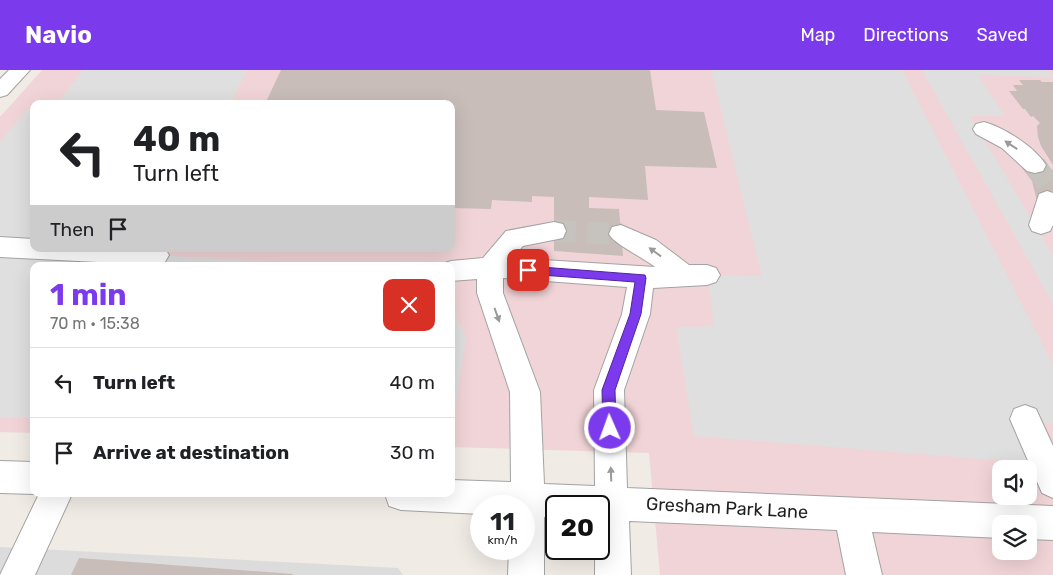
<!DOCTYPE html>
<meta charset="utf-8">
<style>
:root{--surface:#fff;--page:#f6f6f6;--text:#202124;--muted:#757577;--line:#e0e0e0;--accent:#7c3aed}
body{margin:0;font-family:Rubik,sans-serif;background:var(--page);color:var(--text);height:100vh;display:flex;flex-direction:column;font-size:19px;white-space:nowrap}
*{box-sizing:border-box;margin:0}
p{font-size:16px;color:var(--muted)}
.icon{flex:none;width:28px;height:28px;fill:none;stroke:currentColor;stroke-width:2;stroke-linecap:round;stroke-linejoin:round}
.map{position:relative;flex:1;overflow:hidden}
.panel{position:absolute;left:30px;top:192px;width:425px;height:235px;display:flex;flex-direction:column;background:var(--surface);border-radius:10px;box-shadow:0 5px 20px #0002}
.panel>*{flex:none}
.banner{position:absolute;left:30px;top:30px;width:425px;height:152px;border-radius:10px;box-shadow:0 5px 20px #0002;background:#fff;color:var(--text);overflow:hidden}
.buttons{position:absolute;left:992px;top:390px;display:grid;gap:10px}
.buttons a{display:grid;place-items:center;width:45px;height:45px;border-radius:10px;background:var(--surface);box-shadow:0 5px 20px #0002;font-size:25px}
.speed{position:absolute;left:470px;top:425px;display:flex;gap:10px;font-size:25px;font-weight:700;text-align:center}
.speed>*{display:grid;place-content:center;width:65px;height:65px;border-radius:50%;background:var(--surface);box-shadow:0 5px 20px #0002;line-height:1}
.speed small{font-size:12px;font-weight:400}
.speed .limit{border:2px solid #111;border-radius:8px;background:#fff;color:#111}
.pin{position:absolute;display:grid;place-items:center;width:42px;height:42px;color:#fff;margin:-21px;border-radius:10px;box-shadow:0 2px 8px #0006}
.me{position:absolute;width:55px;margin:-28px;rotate:358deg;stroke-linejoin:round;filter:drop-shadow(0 0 4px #0008)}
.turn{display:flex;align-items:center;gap:18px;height:105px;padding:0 20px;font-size:22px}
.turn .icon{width:65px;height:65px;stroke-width:2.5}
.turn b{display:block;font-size:35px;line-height:42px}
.then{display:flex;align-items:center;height:48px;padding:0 20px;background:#0003;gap:10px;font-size:19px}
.round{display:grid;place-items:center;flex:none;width:52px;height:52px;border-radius:10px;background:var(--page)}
.head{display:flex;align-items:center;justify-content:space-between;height:85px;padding:0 20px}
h1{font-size:30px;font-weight:700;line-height:38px;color:var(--accent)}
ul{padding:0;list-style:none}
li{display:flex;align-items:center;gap:15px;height:70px;padding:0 20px;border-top:1px solid var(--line)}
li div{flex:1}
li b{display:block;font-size:19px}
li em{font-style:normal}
header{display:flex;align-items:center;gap:30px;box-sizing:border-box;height:70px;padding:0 25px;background:var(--accent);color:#fff}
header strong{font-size:24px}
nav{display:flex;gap:28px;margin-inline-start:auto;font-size:18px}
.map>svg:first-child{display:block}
.residential{fill:#dddcdc}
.commercial{fill:#f1d4d7;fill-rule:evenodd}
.parking{fill:#dfdfdf}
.building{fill:#c8bdb8}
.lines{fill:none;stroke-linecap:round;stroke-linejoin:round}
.minor-tunnel{stroke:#c6c2bd;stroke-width:22;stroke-dasharray:22 11;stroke-linecap:butt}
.minor-casing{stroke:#a3a3a3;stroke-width:2}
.minor{fill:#fff;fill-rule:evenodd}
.oneway{fill:#9a9a9a}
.route{fill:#7c3aed;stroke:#51269a}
.labels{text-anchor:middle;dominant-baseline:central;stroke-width:5;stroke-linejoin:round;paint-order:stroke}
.near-street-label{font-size:18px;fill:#1f1f1f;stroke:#fff}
</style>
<header>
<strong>Navio</strong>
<nav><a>Map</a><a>Directions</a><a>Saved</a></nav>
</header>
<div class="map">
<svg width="1053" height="505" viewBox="0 0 1053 505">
<rect width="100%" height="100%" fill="#f0ebe5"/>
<!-- residential -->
<path class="residential" d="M0,477L398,498L403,505H0Z"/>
<!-- commercial -->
<path class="commercial" d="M42,0H1053V505H660L649,383L451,377V196H34V363L0,362V47ZM34,34H451V179H34ZM1001,399H1029V426H1001ZM1001,454H1029V481H1001Z"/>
<!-- parking -->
<path class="parking" d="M83,0H247L230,34H57Z
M711,0H902L1053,295V354L1026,350L1045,394L694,366L676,257L714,256L707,205L762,206Z
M922,0H1048L1053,7L978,5L1005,46H970L1053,185V234Z
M27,39H34V179H159L157,185L342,196H34V348L0,347V72Z
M451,236L466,267L451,365Z"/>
<!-- building -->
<path class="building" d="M281,0H650L656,40L704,42L717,98L645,96L648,130L589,127V138L619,139L623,186L554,181V127L532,126V132L492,130L491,139L451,138V34H265Z
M1019,10H1040L1042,12H1053V95L1041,76L1038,67L1037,56L1040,53L1033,46L1031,47L1025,39H1023L1009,21H1017L1013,15H1023Z
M1043,93L1053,100V132L1036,127L1032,111L1022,98Z
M79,488L293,504V505H71Z"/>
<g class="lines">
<!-- minor-tunnel -->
<path class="minor-tunnel" d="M1035,95L1048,114L1047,130
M554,161L621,164"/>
<defs>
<path id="minor" d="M9,0H30L7,25L0,27V9Z
M984,52C1005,58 1035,77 1046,95L1043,101L1035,103L1027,101L1002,78L976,64L973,59L976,54Z
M1047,121L1053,123V155L1050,161L1041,164L1032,161L1029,155L1039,124Z
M554,152L563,154L566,161L563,168L523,176L512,188L655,197C644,188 614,174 609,164L612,157L621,155L656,170L689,195H707L716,198L720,205L716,212L707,215L653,218L650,244L624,320L627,418L1053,436V470L1029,469V454H1001V468L872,462L882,505H846L837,460L629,451L631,505H595V479H599V436H556V447H544V505H508L509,479H524V436H481V444L401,440L389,436L385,424H451V410L511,412L510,322L477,223V209L451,211V196H441L442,194L451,191L483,188L506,161ZM503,208L627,217L622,244L594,320L595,416L544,414L540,322L503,223Z
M0,167L34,169V179H165L169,185L165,192L156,195L0,187Z
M1025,335L1036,339L1053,376V428L1042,423L1010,349L1014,339Z
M0,391L34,392V424L0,423Z
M39,424H72L35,505H0Z"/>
</defs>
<!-- minor casing -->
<use href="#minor" class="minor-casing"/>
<!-- minor -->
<use href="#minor" class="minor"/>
</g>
<!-- one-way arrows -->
<defs><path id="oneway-solid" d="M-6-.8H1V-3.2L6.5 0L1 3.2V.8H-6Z" transform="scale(1.25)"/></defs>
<g class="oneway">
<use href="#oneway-solid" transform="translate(1011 75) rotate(-147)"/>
<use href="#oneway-solid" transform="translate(655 182) rotate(-144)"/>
<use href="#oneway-solid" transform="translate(497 245) rotate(70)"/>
<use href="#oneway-solid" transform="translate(611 404) rotate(-92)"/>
</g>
<!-- route -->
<path class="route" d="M528,196L645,205L646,208L641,244L615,320L616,358L614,362L610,364L605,362L603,358L602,320L630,244L635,212L528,204L522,200Z"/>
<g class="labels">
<!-- near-street labels -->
<g class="near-street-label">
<text transform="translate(727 438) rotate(3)">Gresham Park Lane</text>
</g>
</g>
</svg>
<div class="buttons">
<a><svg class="icon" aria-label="sound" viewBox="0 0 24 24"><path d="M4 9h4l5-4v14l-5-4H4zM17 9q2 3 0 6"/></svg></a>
<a><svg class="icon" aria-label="layers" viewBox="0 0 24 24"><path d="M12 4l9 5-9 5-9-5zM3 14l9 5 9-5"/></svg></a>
</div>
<div class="speed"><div>11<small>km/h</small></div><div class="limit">20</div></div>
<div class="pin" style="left:528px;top:200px;background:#d93025"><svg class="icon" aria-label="arrive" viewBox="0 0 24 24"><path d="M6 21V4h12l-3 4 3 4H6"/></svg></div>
<svg class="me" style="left:610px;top:358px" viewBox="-20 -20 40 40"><circle r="17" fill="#7c3aed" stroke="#fff" stroke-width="3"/><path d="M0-11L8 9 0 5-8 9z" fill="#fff"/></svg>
<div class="banner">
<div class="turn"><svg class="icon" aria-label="left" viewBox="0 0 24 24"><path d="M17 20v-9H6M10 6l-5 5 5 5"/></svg><div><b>40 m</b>Turn left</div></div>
<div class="then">Then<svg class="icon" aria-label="arrive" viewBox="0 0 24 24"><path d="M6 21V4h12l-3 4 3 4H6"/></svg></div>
</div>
<section class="panel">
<div class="head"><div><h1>1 min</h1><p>70 m · 15:38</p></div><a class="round" style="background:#d93025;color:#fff"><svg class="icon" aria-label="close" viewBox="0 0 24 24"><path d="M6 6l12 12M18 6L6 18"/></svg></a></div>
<ul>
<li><svg class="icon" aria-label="left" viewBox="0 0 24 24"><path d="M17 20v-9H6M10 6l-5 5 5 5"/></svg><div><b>Turn left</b></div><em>40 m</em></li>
<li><svg class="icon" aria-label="arrive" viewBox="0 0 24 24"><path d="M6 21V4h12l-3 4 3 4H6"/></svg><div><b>Arrive at destination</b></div><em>30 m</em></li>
</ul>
</section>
</div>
